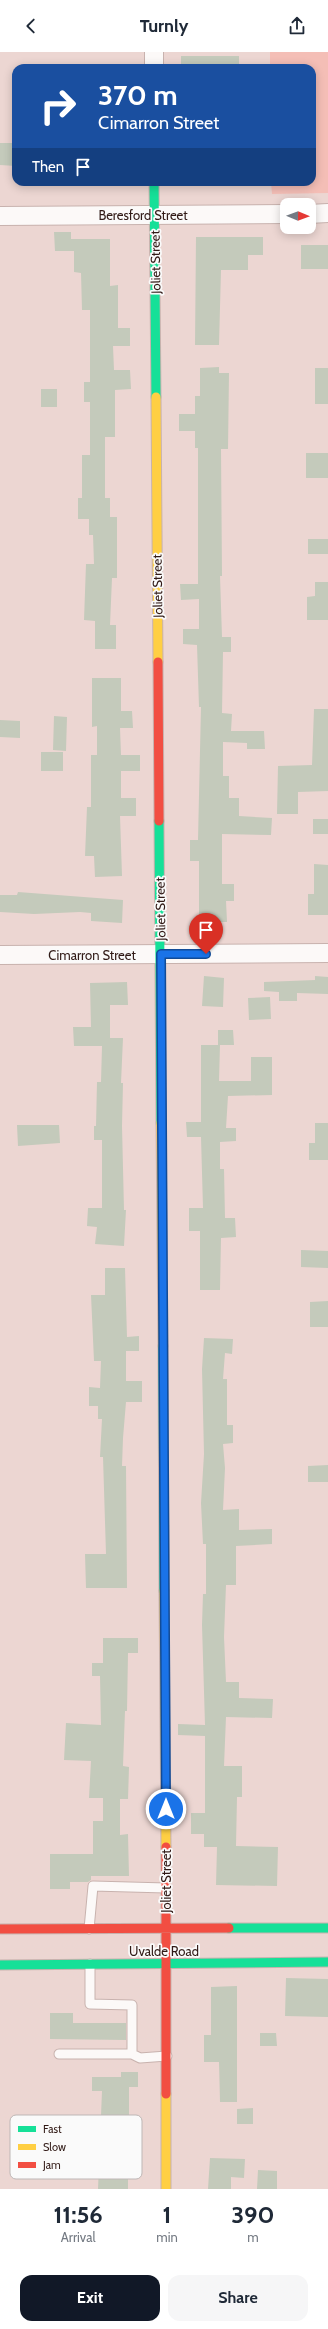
<!DOCTYPE html>
<style>
:root{--surface:#fff;--page:#f6f6f7;--text:#1f2937;--muted:#747a83;--accent:#111827}
body{margin:0;font-family:Cabin,sans-serif;background:var(--page);color:var(--text);height:100vh;display:flex;flex-direction:column;font-size:15px;white-space:nowrap}
*{box-sizing:border-box;margin:0}
p{font-size:13px;color:var(--muted)}
.icon{flex:none;width:22px;height:22px;fill:none;stroke:currentColor;stroke-width:2;stroke-linecap:round;stroke-linejoin:round}
.map{position:relative;height:2137px;overflow:hidden}
.drawer{display:flex;flex-direction:column;background:var(--surface);flex:1}
.drawer>*{flex:none}
.top-card{position:absolute;left:12px;top:12px;width:304px;height:122px;border-radius:12px;box-shadow:0 2px 10px #0003;background:#1a4fa0;color:#fff;overflow:hidden}
.needle{width:26px;rotate:91deg}
.tools{position:absolute;left:280px;top:146px;display:grid;gap:8px}
.tools a{display:grid;place-items:center;width:36px;height:36px;border-radius:8px;background:var(--surface);box-shadow:0 2px 10px #0003;font-size:20px}
.pin{position:absolute;display:grid;place-items:center;width:34px;height:34px;color:#fff;margin:-41px -17px;border-radius:50% 50% 50% 0;rotate:-45deg;box-shadow:0 0 4px #0007}
.pin .icon{rotate:45deg}
.me{position:absolute;width:44px;margin:-22px;rotate:0deg;stroke-linejoin:round;filter:drop-shadow(0 0 3px #0008)}
.turn{display:flex;align-items:center;gap:14px;height:84px;padding:0 20px;font-size:18px}
.turn .icon{width:52px;height:52px;stroke-width:2.5}
.turn b{display:block;font-size:28px;line-height:34px}
.then{display:flex;align-items:center;height:38px;padding:0 20px;background:#0003;gap:8px;font-size:15px}
.eta{display:flex;justify-content:space-evenly;align-items:center;height:68px;text-align:center}
.eta b{font-size:24px;font-weight:700;line-height:28px}
.cta{display:flex;gap:8px;margin-top:auto;padding:8px 20px}
.cta a{flex:1;height:46px;border-radius:12px;background:var(--accent);color:#fff;font-size:16px;font-weight:700;line-height:46px;text-align:center}
.cta a+a{background:var(--page);color:var(--text)}
header{display:flex;justify-content:space-between;align-items:center;height:52px;padding:0 20px;background:var(--surface);font-size:18px;font-weight:700}
.map>svg:first-child{display:block}
.green{fill:#f4beb6}
.building{fill:#c4cabb}
.lines{fill:none;stroke-linecap:round;stroke-linejoin:round}
.lane-casing{stroke:#c8b2ae;stroke-width:11}
.street-casing{stroke:#c8b2ae;stroke-width:20}
.fast-casing{stroke:#c8b2ae;stroke-width:11}
.slow-casing{stroke:#c8b2ae;stroke-width:11}
.jam-casing{stroke:#c8b2ae;stroke-width:11}
.lane{stroke:#fcf9f8;stroke-width:9}
.street{stroke:#fcf9f8;stroke-width:18}
.fast{stroke:#16e098;stroke-width:9}
.slow{stroke:#ffcf43;stroke-width:9}
.jam{stroke:#f24e42;stroke-width:9}
.route-casing{stroke:#114b97;stroke-width:10}
.route{stroke:#1a73e8;stroke-width:7}
.labels{text-anchor:middle;dominant-baseline:central;stroke-width:3.5;stroke-linejoin:round;paint-order:stroke}
.street-label{font-size:13px;fill:#311a16;stroke:#fafafa}
.key{fill:#fafafa;stroke:#beb7b6;stroke-width:1}
.key-label{font-size:11px;fill:#311a16}
</style>
<header><svg class="icon" aria-label="back" viewBox="0 0 24 24"><path d="M15 5l-7 7 7 7"/></svg>Turnly<svg class="icon" aria-label="share" viewBox="0 0 24 24"><path d="M12 15V3M7 8l5-5 5 5M5 13v7h14v-7"/></svg></header>
<div class="map">
<svg width="328" height="2137" viewBox="0 0 328 2137">
<rect width="100%" height="100%" fill="#ecd6d2"/>
<!-- green -->
<path class="green" d="M270,0H328V141L272,142L271,130H312V16H270Z"/>
<!-- building -->
<path class="building" d="M181,4H239V16H181Z
M0,91H16V114L0,113Z
M54,180H71V187H110V234L118,233V276H130V294H113L114,318H130L131,337L115,338V385H105V446H110V465H117V526H112L110,573H116V597H95V569L84,568L86,512H94L93,483H89V467H78V446H82V403H90V350H84V330H90V258H82L81,221L74,220V199H55Z
M196,185H263V203H248V218H221L219,293H195Z
M301,193H328V217H301Z
M219,315V321H229L228,397H221L222,524H220L222,585H231V600H223L222,661L232,662L231,679H264L265,697H247V691L223,690V724H229V746H239V764L272,766L271,783L222,782V832H234V849H226L227,870H199V809H190V788H198L201,655H199L197,593L183,592V577H199V547L181,548L180,532H198V396H195V379H179V362H195V344H200V316Z
M315,316H328V352H315Z
M41,337H57V355H41Z
M306,401H328V426H306Z
M308,487H328V502H308Z
M315,530H328V568H307V545L315,544Z
M92,626H121V659H132L133,676H120L121,703H140V719H121V746H136V764H120L122,824L95,825L94,804H85L87,755H91V703H97V674L92,675Z
M314,657H328V739L298,740V762H277L278,714L312,713Z
M54,664L67,665L66,699L53,698Z
M0,668L20,669V686L0,685Z
M41,700H63V719H41Z
M313,767H328V782H313Z
M314,812L328,813V863H308V842H314Z
M18,840L123,848L122,871L91,869V861L80,860L34,862L0,860V843H17Z
M204,924L224,926L223,955L202,954Z
M315,924L328,925V942L297,941V949H279V940L264,939V930L315,928Z
M127,930L128,953H110V986H123L121,1031H123L122,1074L124,1158H126L124,1194L95,1192L97,1175L87,1174L88,1156H102V1088H94V1074H96L97,1030H101L102,994H74L73,975H91L90,931Z
M270,945L271,967L249,968L248,946Z
M218,978H233L234,993H218Z
M201,993H220L219,1029H251V1005H272V1043L228,1044L226,1076H236V1089L220,1090V1117H224L225,1166H235L236,1185L221,1186L220,1238H200V1179H189V1156H203L201,1085H187L186,1070H201Z
M315,1071H328V1108H309V1091H315Z
M17,1073H59L60,1091L18,1094Z
M301,1198L328,1199V1216L301,1215Z
M105,1216H125L127,1285L139,1284V1299H126V1329H142V1350H126L123,1386L122,1414H126L127,1536H86L85,1502H106L103,1405H100L102,1367H98V1354H89V1335L100,1336L101,1309H94L91,1243H105Z
M328,1249V1275H310V1250Z
M204,1286L233,1287L232,1302L225,1301L223,1327H227V1373H233V1391L223,1392L225,1416L223,1458L239,1457V1478L272,1477V1492L236,1494V1533H226L224,1585L226,1630H239V1646L273,1647L272,1666L226,1665L224,1714H242V1745H237L236,1794L278,1795L277,1834L216,1833L217,1795H204V1782H191V1761H205V1684L178,1683V1672L205,1673L202,1573L203,1542H206V1492H203L201,1451L204,1402L202,1317Z
M328,1413V1430H308V1414Z
M103,1586H138V1601H128L127,1659H125L123,1714L129,1715L128,1747H120V1783L128,1782L129,1824H91V1828L88,1830H70V1837H50V1802H93V1769H103V1746H89L91,1709L64,1708L66,1671L101,1673L100,1624H92V1611H103Z
M286,1926L328,1927V1965L285,1964Z
M237,1934V2050H220L219,2010H204V1983H211V1935Z
M50,1961H73V1971H126V1988L50,1987Z
M260,1981H276L277,1994H260Z
M121,2020H138V2035H129V2070H132V2102H128V2137H98L102,2039H92V2025H121Z
M253,2056V2072H237V2057Z
M210,2106L245,2107L244,2126L231,2125V2137H208Z
M258,2118L277,2119V2137H257Z"/>
<g class="lines">
<defs>
<path id="lane" d="M89,1877L93,1834L166,1836
M90,1912V1952L132,1953V2002L140,2006L167,2004
M59,2002H132"/>
<path id="street" d="M154,16V0
M309,162L328,161
M0,164L287,162
M0,903L328,901"/>
<path id="fast" d="M154,130L156,345
M159,769L161,1071
M163,1294L164,1539
M229,1876H328
M0,1913L328,1910"/>
<path id="slow" d="M156,345L158,610
M161,1071L163,1294
M164,1539L166,1795
M166,2137V2042"/>
<path id="jam" d="M158,610L159,769
M0,1877L229,1876
M166,2042V1795"/>
</defs>
<!-- lane casing -->
<use href="#lane" class="lane-casing"/>
<!-- street casing -->
<use href="#street" class="street-casing"/>
<!-- fast casing -->
<use href="#fast" class="fast-casing"/>
<!-- slow casing -->
<use href="#slow" class="slow-casing"/>
<!-- jam casing -->
<use href="#jam" class="jam-casing"/>
<!-- lane -->
<use href="#lane" class="lane"/>
<!-- street -->
<use href="#street" class="street"/>
<!-- fast -->
<use href="#fast" class="fast"/>
<!-- slow -->
<use href="#slow" class="slow"/>
<!-- jam -->
<use href="#jam" class="jam"/>
</g>
<g class="lines">
<defs>
<path id="route" d="M166,1757L161,902H206"/>
</defs>
<!-- route casing -->
<use href="#route" class="route-casing"/>
<!-- route -->
<use href="#route" class="route"/>
</g>
<g class="labels">
<!-- street labels -->
<g class="street-label">
<text x="143" y="163">Beresford Street</text>
<text transform="translate(155 210) rotate(-91)">Joliet Street</text>
<text transform="translate(157 534) rotate(-91)">Joliet Street</text>
<text transform="translate(160 857) rotate(-91)">Joliet Street</text>
<text x="92" y="903">Cimarron Street</text>
<text transform="translate(166 1829) rotate(-90)">Joliet Street</text>
<text x="164" y="1899">Uvalde Road</text>
</g>
</g>
<!-- legend -->
<rect x="10" y="2063" width="132" height="64" rx="6" class="key"/>
<rect x="18" y="2074" width="18" height="6" fill="#16e098"/>
<rect x="18" y="2092" width="18" height="6" fill="#ffcf43"/>
<rect x="18" y="2110" width="18" height="6" fill="#f24e42"/>
<g class="key-label">
<text x="43" y="2081">Fast</text>
<text x="43" y="2099">Slow</text>
<text x="43" y="2117">Jam</text>
</g>
</svg>
<div class="tools">
<a><svg class="needle" viewBox="-14 -14 28 28"><path d="M0-13l5 13h-10z" fill="#e53935"/><path d="M0 13l5-13h-10z" fill="#747a83"/></svg></a>
</div>
<div class="pin" style="left:206px;top:902px;background:#d93025"><svg class="icon" aria-label="arrive" viewBox="0 0 24 24"><path d="M6 21V4h12l-3 4 3 4H6"/></svg></div>
<svg class="me" style="left:166px;top:1757px" viewBox="-20 -20 40 40"><circle r="17" fill="#1a73e8" stroke="#fff" stroke-width="3"/><path d="M0-11L8 9 0 5-8 9z" fill="#fff"/></svg>
<div class="top-card">
<div class="turn"><svg class="icon" aria-label="right" viewBox="0 0 24 24"><path d="M7 20v-9h11M14 6l5 5-5 5"/></svg><div><b>370 m</b>Cimarron Street</div></div>
<div class="then">Then<svg class="icon" aria-label="arrive" viewBox="0 0 24 24"><path d="M6 21V4h12l-3 4 3 4H6"/></svg></div>
</div>
</div>
<section class="drawer">
<div class="eta">
<div><b>11:56</b><p>Arrival</p></div>
<div><b>1</b><p>min</p></div>
<div><b>390</b><p>m</p></div>
</div>
<div class="cta"><a>Exit</a><a>Share</a></div>
</section>
